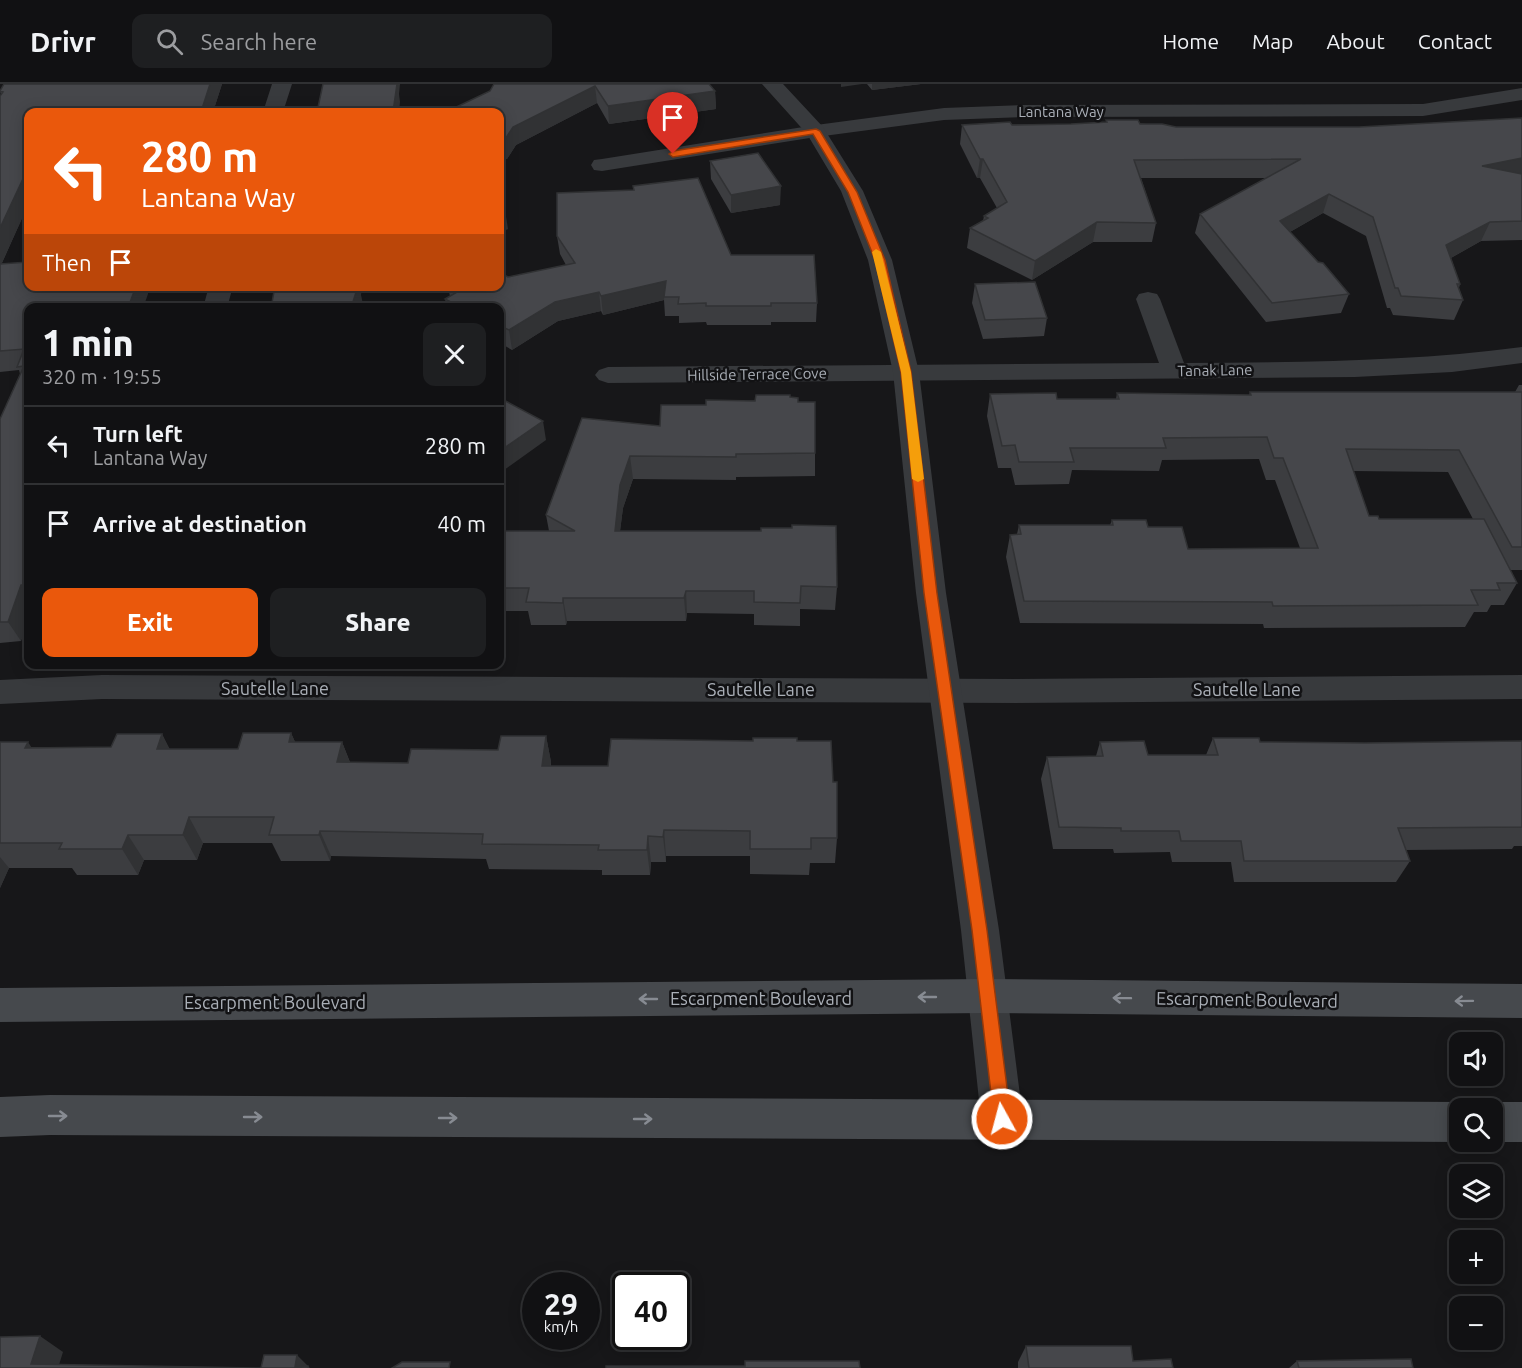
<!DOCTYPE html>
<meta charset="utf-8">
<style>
:root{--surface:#111113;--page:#1e1f21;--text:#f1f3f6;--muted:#9c9da0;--line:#303133;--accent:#ea580c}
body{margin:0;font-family:Ubuntu,sans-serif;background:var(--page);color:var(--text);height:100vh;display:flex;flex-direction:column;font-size:22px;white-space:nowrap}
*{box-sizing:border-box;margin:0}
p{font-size:20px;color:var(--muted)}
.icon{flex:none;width:33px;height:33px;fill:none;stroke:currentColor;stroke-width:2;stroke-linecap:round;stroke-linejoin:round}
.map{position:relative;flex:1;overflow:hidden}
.side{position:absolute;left:24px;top:219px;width:480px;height:366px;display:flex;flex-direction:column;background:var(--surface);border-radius:12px;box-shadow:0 3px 15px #0003,0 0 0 2px var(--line)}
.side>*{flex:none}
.top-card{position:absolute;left:24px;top:24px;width:480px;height:183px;border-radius:12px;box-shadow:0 3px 15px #0003,0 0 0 2px var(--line);background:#ea580c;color:#fff;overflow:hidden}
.controls{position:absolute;left:1449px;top:948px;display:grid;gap:12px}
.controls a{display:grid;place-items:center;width:54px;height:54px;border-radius:12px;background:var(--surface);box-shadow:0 3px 15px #0003,0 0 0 2px var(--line);font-size:30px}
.speed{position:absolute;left:522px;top:1188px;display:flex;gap:12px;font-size:30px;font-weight:700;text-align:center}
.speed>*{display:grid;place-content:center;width:78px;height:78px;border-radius:50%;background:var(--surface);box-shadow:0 3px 15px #0003,0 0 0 2px var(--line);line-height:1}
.speed small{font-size:15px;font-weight:400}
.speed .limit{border:3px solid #111;border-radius:9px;background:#fff;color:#111}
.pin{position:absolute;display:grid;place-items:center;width:51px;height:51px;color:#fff;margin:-62px -26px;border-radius:50% 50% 50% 0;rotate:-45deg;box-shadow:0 0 6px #0007}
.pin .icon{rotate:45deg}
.me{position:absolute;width:66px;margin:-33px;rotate:353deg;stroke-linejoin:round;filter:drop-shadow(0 0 4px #0008)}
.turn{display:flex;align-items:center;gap:21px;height:126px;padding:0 18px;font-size:27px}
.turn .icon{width:78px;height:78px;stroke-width:2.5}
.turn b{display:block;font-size:42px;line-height:51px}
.then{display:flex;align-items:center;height:57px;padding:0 18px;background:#0003;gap:12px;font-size:22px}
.round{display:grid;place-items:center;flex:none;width:63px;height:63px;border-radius:12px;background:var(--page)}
.headline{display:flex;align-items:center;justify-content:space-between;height:102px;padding:0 18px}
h1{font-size:36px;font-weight:800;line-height:45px}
.primary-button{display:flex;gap:12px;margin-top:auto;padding:12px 18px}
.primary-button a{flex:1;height:69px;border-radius:12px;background:var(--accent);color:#fff;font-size:24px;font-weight:800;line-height:69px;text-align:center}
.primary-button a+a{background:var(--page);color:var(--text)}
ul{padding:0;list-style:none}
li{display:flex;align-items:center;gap:18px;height:78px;padding:0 18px;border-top:2px solid var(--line)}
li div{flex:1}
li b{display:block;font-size:22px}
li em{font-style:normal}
header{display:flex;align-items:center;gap:36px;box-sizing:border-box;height:84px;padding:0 30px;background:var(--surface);border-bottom:2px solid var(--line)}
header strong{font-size:28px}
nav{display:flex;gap:33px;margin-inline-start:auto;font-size:21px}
.search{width:420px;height:54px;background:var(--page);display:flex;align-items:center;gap:15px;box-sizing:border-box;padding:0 21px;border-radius:12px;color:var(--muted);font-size:22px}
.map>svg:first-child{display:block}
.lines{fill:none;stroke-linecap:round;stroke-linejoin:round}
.minor{fill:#383a3d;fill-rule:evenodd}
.tertiary{fill:#383a3d;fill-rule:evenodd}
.secondary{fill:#46494d;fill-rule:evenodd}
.wall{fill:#3c3d40;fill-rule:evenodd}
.shaded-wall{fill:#313234}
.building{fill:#46474b;stroke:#313234;stroke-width:1.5}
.oneway{stroke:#878b92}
.route{fill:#ea580c;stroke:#983908;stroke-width:1.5}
.slow{fill:#f59e0b}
.labels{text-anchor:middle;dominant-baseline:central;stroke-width:5;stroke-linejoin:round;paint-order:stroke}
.far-street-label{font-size:15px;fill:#aaafb7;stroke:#121214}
.street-label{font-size:18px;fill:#aaafb7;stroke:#121214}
</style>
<header>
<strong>Drivr</strong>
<div class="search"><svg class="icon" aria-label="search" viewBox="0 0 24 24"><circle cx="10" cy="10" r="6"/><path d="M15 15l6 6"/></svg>Search here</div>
<nav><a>Home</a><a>Map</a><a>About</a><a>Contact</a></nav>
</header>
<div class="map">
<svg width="1522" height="1284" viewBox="0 0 1522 1284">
<rect width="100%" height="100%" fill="#171719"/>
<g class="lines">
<!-- minor -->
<path class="minor" d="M272,0H292L283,28H263Z
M1522,4V16L1423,32L1023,33L944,36L816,53L602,87L594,86L591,81L594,76L602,75L816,41L944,24L1023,21L1423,20Z
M209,202H233L227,224H203Z
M1148,208L1157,210L1160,215L1184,279C1297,278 1410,278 1522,263V279L1452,288L1355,293L608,299L599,296L595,291L599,286L608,283L1159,279L1136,215L1139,210Z
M102,591L1015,595L1522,591V615L1015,619L102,615L0,620V596Z"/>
<!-- tertiary -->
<path class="tertiary" d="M762,0H783L823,43L863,107L892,176L919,288L946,509L999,846L1023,1035L1017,1049L1002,1055L987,1049L981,1035L961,846L916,509L893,288L868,176L841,107L807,50Z"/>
<!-- secondary -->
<path class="secondary" d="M988,895L1522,900V934L988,929L0,938V904Z
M50,1011L1460,1018L1475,1024H1460V1058L50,1051L0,1053V1013Z
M1492,1018H1522V1058H1491L1492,1024H1477Z"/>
</g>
<!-- wall -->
<path class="wall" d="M4,0H222L213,28H28V121L2,179L147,207L148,210L28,224V534L21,557L0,559V335L20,290L19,286L0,288V12L1,11L0,7Z
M494,0H709L715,7L716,25L609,40L597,19L516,61L507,75L490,7Z
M867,0H921L872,6Z
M1522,34V156L1481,157L1451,174L1460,200L1459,204L1463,216L1454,236L1393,231L1390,224H1387L1366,152L1323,129L1290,148L1349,210L1341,229L1266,238L1195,149L1200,130L1266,94H1141L1156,139L1152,158H1093L1032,196L967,164L970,144L983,137L984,132L997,124L980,94H977L960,60L962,41L1071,40L1106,38V36L1176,43H1359Z
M710,77L780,121L731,129L711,95Z
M633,102L731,171L817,219L816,238H771V241H707L706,238L679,239V232H665L664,216L603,231L601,227L558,237L512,266L500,259V224H447L445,215L450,212L448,204L508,193L566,181L560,170L557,152L633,106Z
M975,200L1047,234L1044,252L983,255L972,219Z
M1519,301H1522V486H1510L1517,499L1504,521H1491L1487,528H1474L1465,543L1264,544L1263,540L1020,539L1006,473L1010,451L1017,450L1019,441H1110L1112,436L1148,443L1188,465L1300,464L1275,396H1266L1259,375L1162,376L1159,387L1072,386L1069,400L1015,401L1011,384H998L987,332L990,310L1057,315H1116L1117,309L1249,311L1250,308H1515ZM1353,387L1448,388L1473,435H1379L1369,432Z
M790,313L798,318L815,369V392L736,393V396L633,395L623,424L620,447L837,503L835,526L800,525V542L754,541V530L687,529L686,537H567L566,541H531L528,527H500V447H549L546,431L660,342L706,321Z
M291,649L295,658H342L350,678L408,679L498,666L546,652L551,678V682H608L797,657L837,754L835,779H810L809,791L750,790V772H666V778H651L650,791H602V786L489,785L486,775L331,772L330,777H281L272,759H203L197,776H144L138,791H77L72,784H9L0,804V658L31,663H111L162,650L169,665H238Z
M1213,654L1260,658L1365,659L1522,657V762H1514L1512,765L1406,766L1410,777L1396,798H1234L1231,778H1172L1170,768L1114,769L1113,765H1053L1041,695L1047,673L1096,672L1100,658L1148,671H1206Z
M1026,1262L1133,1277L1173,1284H1018V1278Z
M1297,1277L1413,1284H1289Z"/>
<!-- shaded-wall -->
<path class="shaded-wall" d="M210,0H222L213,28H201Z
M394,0H400L399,10L400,18L399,28H393Z
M841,0H862L841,3Z
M872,0H921L872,6Z
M595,2L597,19L516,61L507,75L500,76V58L513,43Z
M715,7L716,25L609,40L608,22Z
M1522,74V91L1482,82Z
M980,75H983L980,94H977Z
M28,84V121L0,183V144Z
M781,102L780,121L731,129V111Z
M1329,110L1323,129L1274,157L1280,137Z
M505,126L508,145L500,149V129Z
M1097,138L1093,158L1032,196L1035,177Z
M1490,138L1481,157L1438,181L1446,161Z
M666,197L664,216L603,231L601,212Z
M136,202H148L147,207L148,210L143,224H128Z
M356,202H362L361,211L363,220L362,224H351Z
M599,208L601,227L558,237L512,266L509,246L555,218Z
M543,337L546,356L500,389V367Z
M630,372L633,395L623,424L617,470L615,447L620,401Z
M21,501L28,514V534L21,557L8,538Z
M686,507L687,529L686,537L684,514Z
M563,514L567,537L566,541L563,519Z
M291,649L303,675L289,658Z
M162,650L176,677L157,665Z
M546,652L551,678L547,708L542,682Z
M28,658L45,684L25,664Z
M342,658L352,684L337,678Z
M189,733L203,759L197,776L183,751Z
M664,746L666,772V778L663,753Z
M320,747L331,772L330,777L319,751Z
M128,751L144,776L138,791L122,765Z
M648,752L651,778L650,791L647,766Z
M0,773L9,784L0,804Z
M40,1252L63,1268L58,1284L31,1280Z
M297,1271L310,1284H296L295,1283Z"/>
<!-- building -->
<path class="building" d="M4,0H210L201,28H28V84L0,144V12L3,8L0,7Z
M323,0H397L393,28H317Z
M494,0H709L715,7L608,22L595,2L513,43L504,57L500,58V28H446L490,7Z
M1522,34V74L1482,82L1522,90V137L1490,138L1446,161L1460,200H1457L1463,216L1401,212L1398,204H1395L1373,133L1329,110L1280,137L1318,178L1323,179L1349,210L1272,219L1200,130L1301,75L1134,76L1156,139L1097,138L1035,177L970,144L988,134L984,132L1007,118L983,75H980L962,41L1010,38L1012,41L1071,40L1107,38L1106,36H1138L1140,40H1162L1176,43H1359Z
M758,69L781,102L731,111L710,77Z
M698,94L731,171H814L817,219H771V222H706V219L678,220L679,213H664L666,197L601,212L599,208L555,218L509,246L500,242V224H462L445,215L457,208L448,204L451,202H500V189L508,193L575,179L557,152V109L634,106L633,102Z
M500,99L505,126L500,129Z
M28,178V202H136L128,224H28V501H21L8,538H0V335L24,282L17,283L24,265L0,267V180Z
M1035,198L1047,234L985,236L975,200Z
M275,202H358L351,224H271Z
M1250,308H1522V463H1512L1459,366L1346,365L1369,432H1378L1379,435H1484L1517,499H1497L1500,506H1471L1478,521L1273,522L1272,518L1024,517L1010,451L1021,450L1019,441H1113L1112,436H1146L1148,443H1182L1188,465L1318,464L1283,374H1274L1267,353L1163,354L1166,364H1070L1074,378H1019L1015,361L1002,362L990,310L1056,309L1057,315H1119L1117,309L1251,311Z
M756,311H790V313L798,314V318H815V369L736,370V373L630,372L620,401L615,447H761V444H792V441L836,442L837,503L801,502L800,519L754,518V507H686L684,514H563V519L526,518L529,504H500V447H575L546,431L582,334L660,342L661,321H706V316L755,317Z
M500,314L543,337L500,367Z
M243,649H291L289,658H342L337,678L408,679L411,665L498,666L501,652H546L542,682H608L611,655L753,657V654H797V657H831L833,698H837V754H811V765H750V747L664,746L663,753L648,752L647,766H598L599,761L482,760L483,750L320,747L319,751H269L274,733H189L183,751H128L122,765H59L62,759H0V658H28L25,664L111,663L117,650H162L157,665H238Z
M1213,654H1259L1260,658L1365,659L1522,657V743L1398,744L1410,777H1244L1241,757H1181L1179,747H1121V744L1059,743L1047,673L1103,672L1100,658L1144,657L1148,671H1218Z
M40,1252L31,1280L261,1284L264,1271H297L295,1283L308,1282V1284H0V1253Z
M1026,1262H1131L1133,1277L1171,1275L1173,1284H1029Z
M1411,1275L1413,1284H1299L1297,1277Z
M745,1277H859L860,1284H606V1282H745Z
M402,1278H450L449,1284H392Z"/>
<!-- one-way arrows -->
<defs><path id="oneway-shaft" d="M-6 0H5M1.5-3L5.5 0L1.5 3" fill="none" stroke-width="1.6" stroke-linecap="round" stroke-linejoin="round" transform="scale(1.5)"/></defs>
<g class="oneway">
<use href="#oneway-shaft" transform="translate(927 913) rotate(180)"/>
<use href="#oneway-shaft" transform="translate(1122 914) rotate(-179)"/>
<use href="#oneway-shaft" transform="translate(648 915) rotate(180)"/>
<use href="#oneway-shaft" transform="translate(1464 917) rotate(179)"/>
<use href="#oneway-shaft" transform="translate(58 1032)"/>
<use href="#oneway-shaft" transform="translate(253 1033)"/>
<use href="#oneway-shaft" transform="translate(448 1034)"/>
<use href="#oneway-shaft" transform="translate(643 1035)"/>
</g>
<!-- route -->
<path class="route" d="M816,45L820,47L857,108L885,176L911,288L937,509L987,846L1011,1035L1008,1041L1002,1043L996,1041L994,1035L972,846L924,509L901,288L875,176L848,108L813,50L673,73L669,70L673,67Z"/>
<!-- slow -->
<path class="slow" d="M876,165L881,168L911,288L924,395L918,398L912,395L901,288L872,168Z"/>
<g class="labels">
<!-- far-street labels -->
<g class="far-street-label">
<text x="1061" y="27">Lantana Way</text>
<text transform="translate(1215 286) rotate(-1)">Tanak Lane</text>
<text transform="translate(757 290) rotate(-1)">Hillside Terrace Cove</text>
</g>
<!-- street labels -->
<g class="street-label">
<text x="275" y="604">Sautelle Lane</text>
<text x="761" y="605">Sautelle Lane</text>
<text x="1247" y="605">Sautelle Lane</text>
<text x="761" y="914">Escarpment Boulevard</text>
<text transform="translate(1247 915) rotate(1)">Escarpment Boulevard</text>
<text x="275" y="918">Escarpment Boulevard</text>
</g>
</g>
</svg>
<div class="controls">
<a><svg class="icon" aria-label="sound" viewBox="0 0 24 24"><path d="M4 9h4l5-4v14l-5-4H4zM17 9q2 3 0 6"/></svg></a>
<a><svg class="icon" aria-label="search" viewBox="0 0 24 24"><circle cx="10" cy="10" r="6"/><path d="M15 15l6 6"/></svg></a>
<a><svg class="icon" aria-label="layers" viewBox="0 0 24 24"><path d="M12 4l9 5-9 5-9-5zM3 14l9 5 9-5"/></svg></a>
<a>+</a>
<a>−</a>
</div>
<div class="speed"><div>29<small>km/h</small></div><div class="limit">40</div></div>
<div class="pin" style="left:673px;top:70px;background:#d93025"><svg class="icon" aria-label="arrive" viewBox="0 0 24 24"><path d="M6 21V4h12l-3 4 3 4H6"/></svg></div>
<svg class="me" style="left:1002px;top:1035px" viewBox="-20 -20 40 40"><circle r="17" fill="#ea580c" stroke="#fff" stroke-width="3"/><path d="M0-11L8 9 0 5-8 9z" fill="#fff"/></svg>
<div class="top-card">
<div class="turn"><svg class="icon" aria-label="left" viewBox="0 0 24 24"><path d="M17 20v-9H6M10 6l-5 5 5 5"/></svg><div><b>280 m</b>Lantana Way</div></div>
<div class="then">Then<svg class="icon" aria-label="arrive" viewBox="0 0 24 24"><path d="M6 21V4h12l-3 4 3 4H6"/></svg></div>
</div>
<section class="side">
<div class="headline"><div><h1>1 min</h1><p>320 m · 19:55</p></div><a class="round"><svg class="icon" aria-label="close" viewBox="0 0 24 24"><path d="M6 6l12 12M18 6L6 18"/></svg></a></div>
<ul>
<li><svg class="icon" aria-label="left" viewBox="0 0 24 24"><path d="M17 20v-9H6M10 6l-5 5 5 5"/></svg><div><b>Turn left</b><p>Lantana Way</p></div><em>280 m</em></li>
<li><svg class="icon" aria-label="arrive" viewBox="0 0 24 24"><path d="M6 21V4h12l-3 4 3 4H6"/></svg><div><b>Arrive at destination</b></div><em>40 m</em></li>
</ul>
<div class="primary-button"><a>Exit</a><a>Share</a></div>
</section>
</div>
